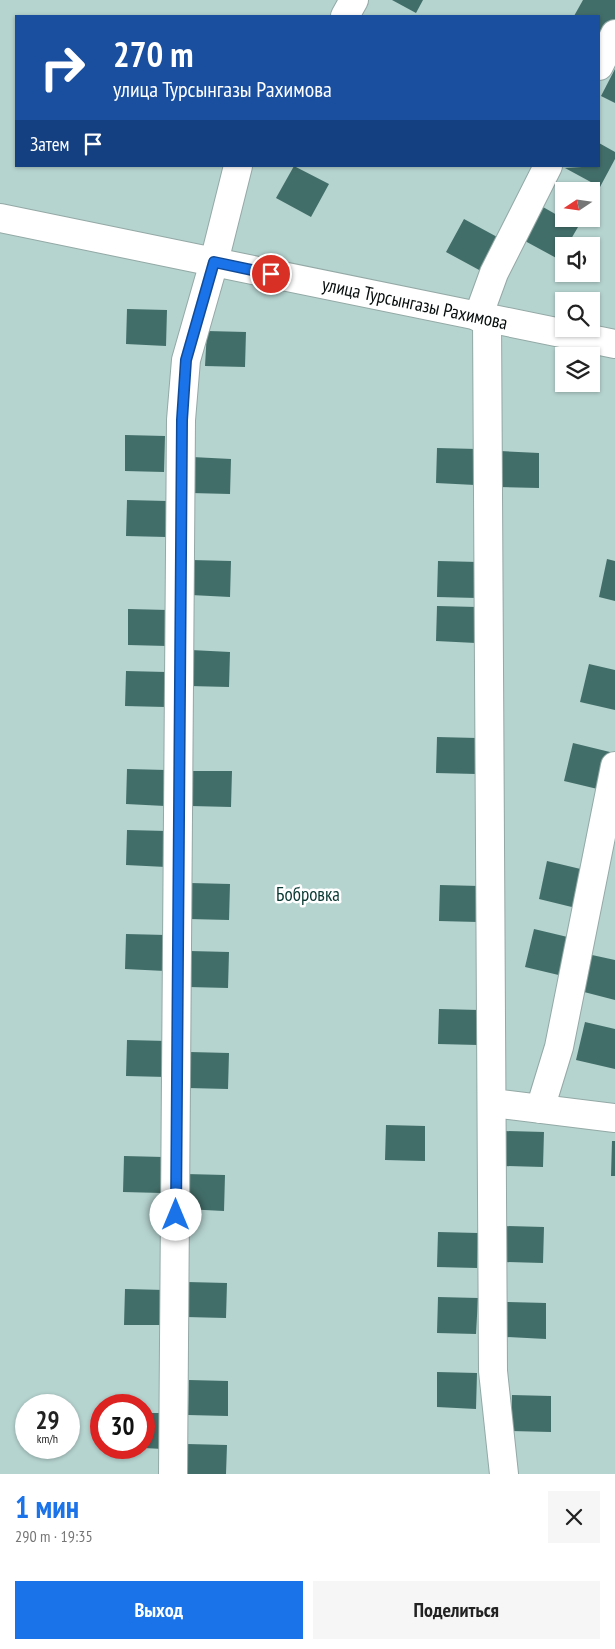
<!DOCTYPE html>
<html lang="ru">
<meta charset="utf-8">
<style>
:root{--surface:#fff;--page:#f6f6f6;--text:#222;--muted:#767676;--accent:#1a73e8}
body{margin:0;font-family:"PT Sans Narrow",sans-serif;background:var(--page);color:var(--text);height:100vh;display:flex;flex-direction:column;font-size:19px;white-space:nowrap}
*{box-sizing:border-box;margin:0}
p{font-size:16px;color:var(--muted)}
.icon{flex:none;width:28px;height:28px;fill:none;stroke:currentColor;stroke-width:2;stroke-linecap:round;stroke-linejoin:round}
.map{position:relative;height:1474px;overflow:hidden}
.drawer{display:flex;flex-direction:column;background:var(--surface);flex:1}
.drawer>*{flex:none}
.hud{position:absolute;left:15px;top:15px;width:585px;height:152px;border-radius:0px;box-shadow:0 1px 4px #0004;background:#1a4fa0;color:#fff;overflow:hidden}
.needle{width:32px;rotate:257deg}
.fabs{position:absolute;left:555px;top:182px;display:grid;gap:10px}
.fabs a{display:grid;place-items:center;width:45px;height:45px;border-radius:0px;background:var(--surface);box-shadow:0 1px 4px #0004;font-size:25px}
.speed{position:absolute;left:15px;top:1394px;display:flex;gap:10px;font-size:25px;font-weight:700;text-align:center}
.speed>*{display:grid;place-content:center;width:65px;height:65px;border-radius:50%;background:var(--surface);box-shadow:0 1px 4px #0004;line-height:1}
.speed small{font-size:12px;font-weight:400}
.speed .limit{border:8px solid #d22;background:#fff;color:#111}
.pin{position:absolute;display:grid;place-items:center;width:42px;height:42px;color:#fff;margin:-21px;border:2px solid #fff;border-radius:50%;box-shadow:0 1px 5px #0007}
.me{position:absolute;width:55px;margin:-28px;rotate:0deg;stroke-linejoin:round;filter:drop-shadow(0 0 4px #0008)}
.turn{display:flex;align-items:center;gap:18px;height:105px;padding:0 15px;font-size:22px}
.turn .icon{width:65px;height:65px;stroke-width:2.5}
.turn b{display:block;font-size:35px;line-height:42px}
.then{display:flex;align-items:center;height:48px;padding:0 15px;background:#0003;gap:10px;font-size:19px}
.round{display:grid;place-items:center;flex:none;width:52px;height:52px;border-radius:0px;background:var(--page)}
.headline{display:flex;align-items:center;justify-content:space-between;height:85px;padding:0 15px}
h1{font-size:30px;font-weight:800;line-height:38px;color:var(--accent)}
.primary-button{display:flex;gap:10px;margin-top:auto;padding:10px 15px}
.primary-button a{flex:1;height:58px;border-radius:0px;background:var(--accent);color:#fff;font-size:20px;font-weight:800;line-height:58px;text-align:center}
.primary-button a+a{background:var(--page);color:var(--text)}
.map>svg:first-child{display:block}
.green{fill:#b5d3cf;fill-rule:evenodd}
.building{fill:#426e69}
.lines{fill:none;stroke-linecap:round;stroke-linejoin:round}
.minor-casing{stroke:#93a9a5;stroke-width:30}
.tertiary-casing{stroke:#93a9a5;stroke-width:30}
.minor{stroke:#fff;stroke-width:28}
.tertiary{stroke:#fff;stroke-width:28}
.route-casing{stroke:#114b97;stroke-width:12}
.route{stroke:#1a73e8;stroke-width:9}
.labels{text-anchor:middle;dominant-baseline:central;stroke-width:5;stroke-linejoin:round;paint-order:stroke}
.street-label{font-size:19px;fill:#060d0c;stroke:#fff}
.park-label{font-size:19px;fill:#093732;stroke:#fff}
</style>
<div class="map">
<svg width="615" height="1474" viewBox="0 0 615 1474">
<rect width="100%" height="100%" fill="#e3faf6"/>
<!-- green -->
<path class="green" d="M0,0H615V1474H0ZM16,16H599V166H16ZM564,191H591V219H564ZM564,246H591V274H564ZM564,301H591V329H564ZM564,356H591V384H564ZM26,1405H69V1448H26ZM101,1405H144V1448H101Z"/>
<!-- building -->
<path class="building" d="M392,0H423L416,13Z
M583,0H615V24L608,36L599,31V16H574Z
M615,69V103L601,96Z
M599,143L615,152V159L600,187L565,168L599,166Z
M294,166L329,184L311,217L276,198Z
M543,207L578,227L567,246H564L560,260L525,241Z
M464,219L499,238L481,271L446,252Z
M127,309L167,310L166,346L126,344Z
M207,331L246,332L245,367L205,366Z
M125,435L165,436L164,472L125,471Z
M437,448L477,449L475,485L436,483Z
M500,451L539,453V488L499,487Z
M192,457L231,459L230,494L191,493Z
M127,500L167,501L166,537L126,536Z
M607,559L615,561V601L599,597Z
M192,560L231,561L230,597L191,595Z
M438,561L478,562L477,598L437,597Z
M437,606L477,607L476,643L436,641Z
M128,609L168,610L167,646L128,645Z
M191,650L230,652L229,687L189,686Z
M589,664L615,670V710L580,702Z
M126,671L166,672L165,707L125,706Z
M437,737L477,738L476,774L436,773Z
M573,743L614,753L606,791L564,781Z
M127,769L166,770L165,806L126,804Z
M192,771H232L231,807L191,806Z
M127,830L167,831L166,867L126,865Z
M547,861L589,871L580,909L539,899Z
M190,883L230,884L229,920L189,919Z
M440,885L479,886L478,922L439,921Z
M534,929L576,939L567,977L525,967Z
M126,934L166,935L165,971L125,969Z
M190,951L229,952L228,988L189,987Z
M592,955L615,960V1000L584,992Z
M439,1009L479,1010L478,1045L438,1044Z
M585,1022L615,1029V1069L576,1060Z
M127,1040L167,1041L166,1077L126,1076Z
M190,1052L229,1053L228,1089L188,1088Z
M386,1125L425,1126V1161L385,1160Z
M504,1131L544,1132L543,1167L504,1166Z
M612,1141H615V1176H611Z
M124,1156L163,1157L162,1193L123,1192Z
M186,1174L225,1175L224,1211L185,1209Z
M504,1226L544,1227L543,1263L504,1262Z
M438,1232L478,1233L477,1268L437,1267Z
M187,1282L227,1283L226,1318L186,1317Z
M125,1289L165,1290L164,1325H124Z
M438,1297L478,1298L476,1334L437,1333Z
M507,1302L546,1303V1339L506,1337Z
M437,1372L477,1373L476,1409L437,1407Z
M189,1380L228,1381V1416L188,1415Z
M512,1395L551,1396V1432L511,1431Z
M144,1413H164L163,1449L144,1448Z
M187,1444L227,1445L226,1474H186Z"/>
<g class="lines">
<defs>
<path id="minor" d="M345,16L354,0
M599,66L615,34
M0,218L214,262
M478,317L494,273L548,166
M487,318L493,1371L504,1474
M492,1103L615,1118
M540,1109L559,1047L615,766
M173,1474L181,420L186,360L214,262L238,166"/>
<path id="tertiary" d="M214,262L615,344"/>
</defs>
<!-- minor casing -->
<use href="#minor" class="minor-casing"/>
<!-- tertiary casing -->
<use href="#tertiary" class="tertiary-casing"/>
<!-- minor -->
<use href="#minor" class="minor"/>
<!-- tertiary -->
<use href="#tertiary" class="tertiary"/>
</g>
<g class="lines">
<defs>
<path id="route" d="M176,1215L182,420L186,360L214,262L271,274"/>
</defs>
<!-- route casing -->
<use href="#route" class="route-casing"/>
<!-- route -->
<use href="#route" class="route"/>
</g>
<g class="labels">
<!-- street labels -->
<g class="street-label">
<text transform="translate(415 303) rotate(12)">улица Турсынгазы Рахимова</text>
</g>
<!-- park labels -->
<g class="park-label">
<text x="308" y="894">Бобровка</text>
</g>
</g>
</svg>
<div class="fabs">
<a><svg class="needle" viewBox="-14 -14 28 28"><path d="M0-13l5 13h-10z" fill="#e53935"/><path d="M0 13l5-13h-10z" fill="#767676"/></svg></a>
<a><svg class="icon" aria-label="sound" viewBox="0 0 24 24"><path d="M4 9h4l5-4v14l-5-4H4zM17 9q2 3 0 6"/></svg></a>
<a><svg class="icon" aria-label="search" viewBox="0 0 24 24"><circle cx="10" cy="10" r="6"/><path d="M15 15l6 6"/></svg></a>
<a><svg class="icon" aria-label="layers" viewBox="0 0 24 24"><path d="M12 4l9 5-9 5-9-5zM3 14l9 5 9-5"/></svg></a>
</div>
<div class="speed"><div>29<small>km/h</small></div><div class="limit">30</div></div>
<div class="pin" style="left:271px;top:274px;background:#d93025"><svg class="icon" aria-label="arrive" viewBox="0 0 24 24"><path d="M6 21V4h12l-3 4 3 4H6"/></svg></div>
<svg class="me" style="left:176px;top:1215px" viewBox="-20 -20 40 40"><circle r="19" fill="#fff"/><path d="M0-13L10 11 0 6-10 11z" fill="#1a73e8"/></svg>
<div class="hud">
<div class="turn"><svg class="icon" aria-label="right" viewBox="0 0 24 24"><path d="M7 20v-9h11M14 6l5 5-5 5"/></svg><div><b>270 m</b>улица Турсынгазы Рахимова</div></div>
<div class="then">Затем<svg class="icon" aria-label="arrive" viewBox="0 0 24 24"><path d="M6 21V4h12l-3 4 3 4H6"/></svg></div>
</div>
</div>
<section class="drawer">
<div class="headline"><div><h1>1 мин</h1><p>290 m · 19:35</p></div><a class="round"><svg class="icon" aria-label="close" viewBox="0 0 24 24"><path d="M6 6l12 12M18 6L6 18"/></svg></a></div>
<div class="primary-button"><a>Выход</a><a>Поделиться</a></div>
</section>
